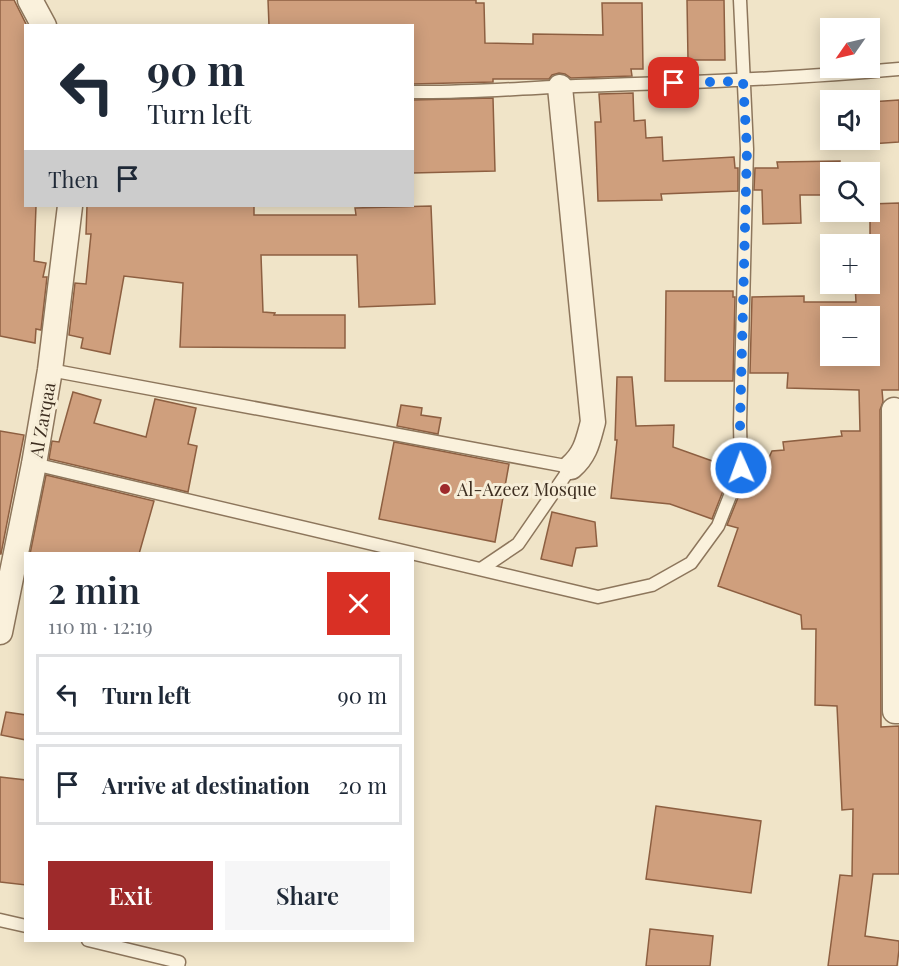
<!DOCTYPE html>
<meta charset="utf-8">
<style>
:root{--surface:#fff;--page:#f6f6f7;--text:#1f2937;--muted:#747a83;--line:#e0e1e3;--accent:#9e2a2b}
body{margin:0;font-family:"Playfair Display",serif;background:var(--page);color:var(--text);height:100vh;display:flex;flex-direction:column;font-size:22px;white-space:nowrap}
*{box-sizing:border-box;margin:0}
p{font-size:20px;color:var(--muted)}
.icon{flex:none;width:33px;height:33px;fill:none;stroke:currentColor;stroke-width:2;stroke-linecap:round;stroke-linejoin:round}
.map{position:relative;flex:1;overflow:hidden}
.sheet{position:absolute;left:24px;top:552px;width:390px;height:390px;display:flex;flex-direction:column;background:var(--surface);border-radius:0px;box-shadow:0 3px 15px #0003}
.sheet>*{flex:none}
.top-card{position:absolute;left:24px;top:24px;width:390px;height:183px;border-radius:0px;box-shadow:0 3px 15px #0003;background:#fff;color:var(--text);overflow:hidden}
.needle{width:39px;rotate:236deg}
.fabs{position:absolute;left:820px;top:18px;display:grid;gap:12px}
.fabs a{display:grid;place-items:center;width:60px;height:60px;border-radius:0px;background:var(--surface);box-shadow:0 3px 15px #0003;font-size:30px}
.pin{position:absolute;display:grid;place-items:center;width:51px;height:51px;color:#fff;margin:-26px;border-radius:12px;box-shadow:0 3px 9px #0006}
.me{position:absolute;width:66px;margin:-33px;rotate:358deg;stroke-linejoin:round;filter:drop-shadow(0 0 4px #0008)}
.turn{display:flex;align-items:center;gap:21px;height:126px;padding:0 24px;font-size:27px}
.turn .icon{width:78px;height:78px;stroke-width:2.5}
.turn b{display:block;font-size:42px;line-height:51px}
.then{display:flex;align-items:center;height:57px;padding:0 24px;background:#0003;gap:12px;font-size:22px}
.round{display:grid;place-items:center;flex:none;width:63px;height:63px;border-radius:0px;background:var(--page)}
.headline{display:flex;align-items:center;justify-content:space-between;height:102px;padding:0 24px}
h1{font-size:36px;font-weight:600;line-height:45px}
.button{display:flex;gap:12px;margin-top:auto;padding:12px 24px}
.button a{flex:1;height:69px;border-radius:0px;background:var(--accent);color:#fff;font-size:24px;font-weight:600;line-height:69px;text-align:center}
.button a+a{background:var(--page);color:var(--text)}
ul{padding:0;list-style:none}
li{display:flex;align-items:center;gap:18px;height:81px;margin:0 12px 9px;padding:0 12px;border:3px solid var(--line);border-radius:0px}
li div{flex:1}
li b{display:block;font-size:22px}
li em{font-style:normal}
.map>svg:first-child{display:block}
.building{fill:#cf9f7d;stroke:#8d5f41;stroke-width:1.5;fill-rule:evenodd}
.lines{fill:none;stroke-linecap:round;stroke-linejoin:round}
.service-casing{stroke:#8d765c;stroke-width:15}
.minor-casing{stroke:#8d765c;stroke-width:27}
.service{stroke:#faf1dc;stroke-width:12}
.minor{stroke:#faf1dc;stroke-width:24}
.route{stroke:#1a73e8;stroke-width:10;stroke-dasharray:0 18}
.poi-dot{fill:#9e2a2b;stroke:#f7eed8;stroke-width:2}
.labels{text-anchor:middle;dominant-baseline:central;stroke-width:6;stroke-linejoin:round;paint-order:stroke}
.street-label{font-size:18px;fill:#3d2e20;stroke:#f7eed8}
.poi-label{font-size:18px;fill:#3d2e20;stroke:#f7eed8;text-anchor:start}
</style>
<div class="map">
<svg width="899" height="966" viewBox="0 0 899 966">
<rect width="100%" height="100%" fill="#f0e4c8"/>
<!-- building -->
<path class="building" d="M0,0H14L26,24V206H36L34,261L46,263L43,277H47L41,330L36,329L35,343L0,336Z
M268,0H476V3H484L485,43L533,44V34L603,35L602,3H642L643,69H631L632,76L571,78L565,74L559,73L552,75L549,79H493V82L412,84V26H269Z
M687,0H724L725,60H688Z
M633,93L634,121L645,120L646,138L662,137L663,161L734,157L735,168H738V191L661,194L662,200L598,201L595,122H601L599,94Z
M493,98L495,171L412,173V100Z
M899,100V142L870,144V102Z
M840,161V172H831V195H800L801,223L763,224L762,190H754L755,168H778L777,162Z
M899,203V390H882L883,402L880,410L881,727L899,726V874H873L865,936L899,941V950L897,966H828L840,875L852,876L853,809L842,810L837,706L815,705L816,629H802L801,615L718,586L738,528L727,525L748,473L760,477L772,451L784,450L783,442L842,436L841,431H860L859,390L787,388L788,373H750L752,297L804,296V302H856L855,284H870V204ZM831,316H870V356H831Z
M87,206H254V215H356L355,208L431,206L435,304L359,307L357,255H261L263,312L275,313L274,315H345V348L180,347L183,283L124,276L110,354L81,348L83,338L69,335L75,283L86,284L91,234H86Z
M666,291H733V297H735L733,381H665Z
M617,377H632L636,426L674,425L673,447L732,468L712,519L670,504L611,498L617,440H615Z
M73,392L101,400L94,423L146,437L155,399L196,408L188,444L197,446L188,492L49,459L52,441L59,442Z
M401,405L422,408L421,415L441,418L438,434L397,426Z
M0,431L24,435L1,554H0Z
M394,442L509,464L495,542L379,519Z
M46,475L154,501L139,554H30Z
M552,512L595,522L597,546L576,548L572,566L541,559Z
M6,712L26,715V740L1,735Z
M0,777L26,780V885L0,882Z
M656,806L761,821L751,893L646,879Z
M650,929L713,936L710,966H646Z"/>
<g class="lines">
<defs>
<path id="service" d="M412,92C467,93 522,88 576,86C684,83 792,79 899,69
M50,370L571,467L518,544L481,569
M34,464L598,597L652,585L691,563L718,526L741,468L740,424L747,149L740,0
M0,920L26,926
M88,940L179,962L178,966"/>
<path id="minor" d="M30,0L44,26
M560,87L593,422C588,440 586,454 571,467
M894,410L895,711H899
M0,632L34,464L50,370L70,206"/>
</defs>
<!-- service casing -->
<use href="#service" class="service-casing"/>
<!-- minor casing -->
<use href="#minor" class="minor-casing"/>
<!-- service -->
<use href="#service" class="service"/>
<!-- minor -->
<use href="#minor" class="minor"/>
</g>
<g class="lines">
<!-- route -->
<path class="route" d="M674,83L743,81L747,149L740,424L741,468"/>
</g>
<!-- markers -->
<circle class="poi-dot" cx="445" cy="489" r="6"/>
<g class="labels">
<!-- street labels -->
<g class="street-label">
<text transform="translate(42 420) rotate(-80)">Al Zarqaa</text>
</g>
<!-- poi labels -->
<g class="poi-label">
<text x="457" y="489">Al-Azeez Mosque</text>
</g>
</g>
</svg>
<div class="fabs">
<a><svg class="needle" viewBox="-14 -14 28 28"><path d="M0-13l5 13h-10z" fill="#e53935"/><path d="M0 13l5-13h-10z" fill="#747a83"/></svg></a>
<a><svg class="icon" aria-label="sound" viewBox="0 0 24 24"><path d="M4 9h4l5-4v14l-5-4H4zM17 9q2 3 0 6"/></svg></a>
<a><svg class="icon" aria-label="search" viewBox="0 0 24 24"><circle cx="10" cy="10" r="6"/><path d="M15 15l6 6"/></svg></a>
<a>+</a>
<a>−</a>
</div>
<div class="pin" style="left:674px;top:83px;background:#d93025"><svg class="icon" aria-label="arrive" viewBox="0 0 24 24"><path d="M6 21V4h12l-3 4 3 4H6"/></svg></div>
<svg class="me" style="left:741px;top:468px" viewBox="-20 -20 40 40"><circle r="17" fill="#1a73e8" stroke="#fff" stroke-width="3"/><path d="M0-11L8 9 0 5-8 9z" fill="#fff"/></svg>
<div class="top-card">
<div class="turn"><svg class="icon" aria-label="left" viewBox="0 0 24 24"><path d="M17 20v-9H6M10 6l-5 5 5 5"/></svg><div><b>90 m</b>Turn left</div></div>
<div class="then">Then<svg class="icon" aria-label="arrive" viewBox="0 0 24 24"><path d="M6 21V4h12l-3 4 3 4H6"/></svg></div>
</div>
<section class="sheet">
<div class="headline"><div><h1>2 min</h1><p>110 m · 12:19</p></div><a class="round" style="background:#d93025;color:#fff"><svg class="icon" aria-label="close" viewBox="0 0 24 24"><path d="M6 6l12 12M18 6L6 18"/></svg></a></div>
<ul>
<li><svg class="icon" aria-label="left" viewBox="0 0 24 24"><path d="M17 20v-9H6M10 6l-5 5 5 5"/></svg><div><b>Turn left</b></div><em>90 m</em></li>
<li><svg class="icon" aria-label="arrive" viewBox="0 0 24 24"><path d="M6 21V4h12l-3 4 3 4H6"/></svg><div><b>Arrive at destination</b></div><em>20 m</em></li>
</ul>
<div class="button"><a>Exit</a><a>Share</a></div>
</section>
</div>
